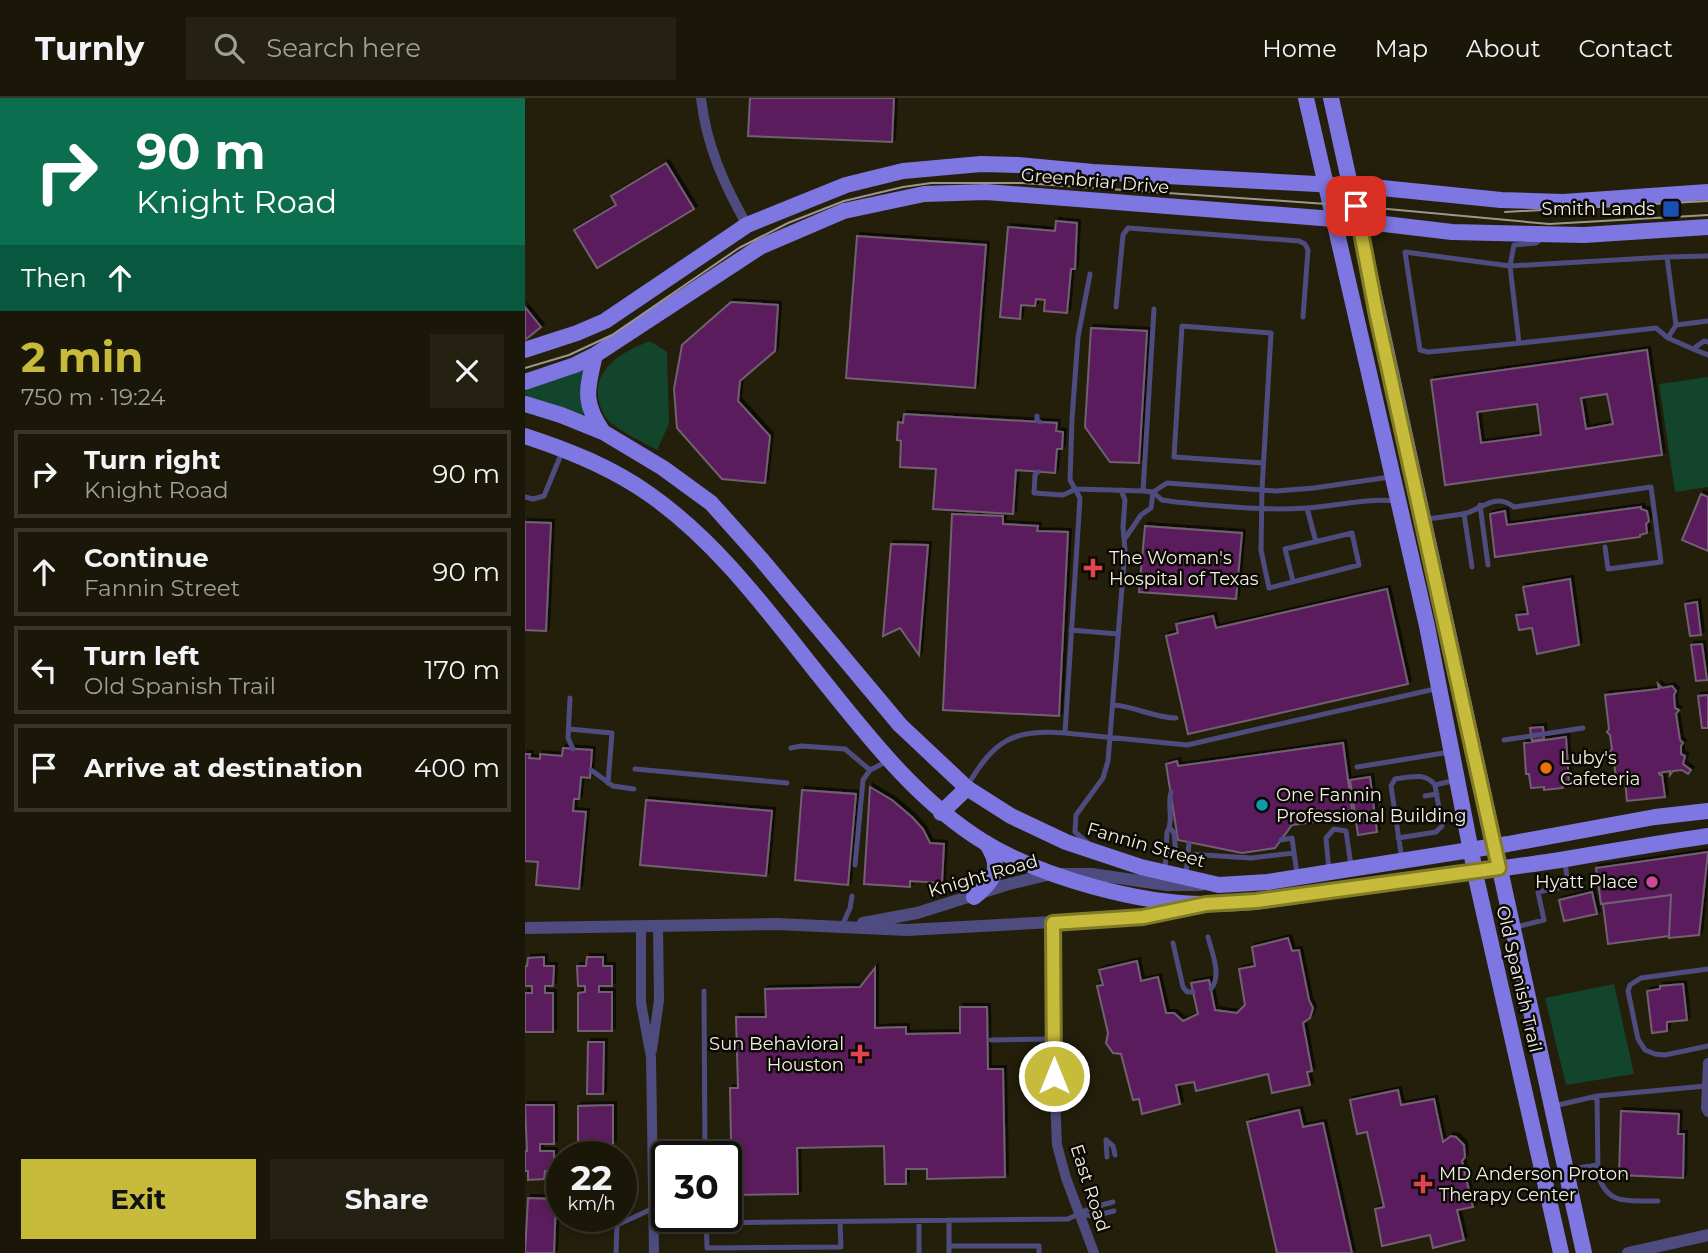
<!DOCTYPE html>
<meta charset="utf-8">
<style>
:root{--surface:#1b1708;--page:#242012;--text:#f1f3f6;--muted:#a09f9c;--line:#393629;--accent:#c7bb3b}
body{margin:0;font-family:Montserrat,sans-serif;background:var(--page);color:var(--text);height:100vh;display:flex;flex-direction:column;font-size:26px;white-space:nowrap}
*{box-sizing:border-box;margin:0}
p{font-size:23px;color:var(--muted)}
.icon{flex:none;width:38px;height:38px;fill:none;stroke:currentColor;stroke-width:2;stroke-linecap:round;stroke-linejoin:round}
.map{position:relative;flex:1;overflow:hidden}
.panel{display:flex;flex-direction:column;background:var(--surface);width:525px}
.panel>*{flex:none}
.hud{background:#0b6e4f;color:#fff;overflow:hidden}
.speed{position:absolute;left:21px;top:1043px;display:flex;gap:14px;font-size:35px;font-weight:700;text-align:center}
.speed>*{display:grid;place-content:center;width:91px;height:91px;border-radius:50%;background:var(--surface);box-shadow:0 4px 10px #0003,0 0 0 2px var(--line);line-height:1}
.speed small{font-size:18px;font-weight:400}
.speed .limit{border:4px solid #111;border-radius:10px;background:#fff;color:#111}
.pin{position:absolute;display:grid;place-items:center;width:60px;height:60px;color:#fff;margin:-30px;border-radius:14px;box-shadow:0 4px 10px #0006}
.me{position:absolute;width:77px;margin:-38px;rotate:0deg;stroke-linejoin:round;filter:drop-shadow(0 0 5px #0008)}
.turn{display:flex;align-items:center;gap:24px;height:147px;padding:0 21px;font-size:32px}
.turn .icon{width:91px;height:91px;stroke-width:2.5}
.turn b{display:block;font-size:49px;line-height:60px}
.then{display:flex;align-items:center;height:66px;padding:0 21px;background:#0003;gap:14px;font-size:26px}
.round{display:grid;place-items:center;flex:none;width:74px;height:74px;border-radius:0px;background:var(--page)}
.headline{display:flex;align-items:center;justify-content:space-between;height:119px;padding:0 21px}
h1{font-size:42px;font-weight:700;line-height:52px;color:var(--accent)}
.primary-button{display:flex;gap:14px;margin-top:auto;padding:14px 21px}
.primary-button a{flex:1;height:80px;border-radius:0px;background:var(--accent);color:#111;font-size:28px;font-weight:700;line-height:80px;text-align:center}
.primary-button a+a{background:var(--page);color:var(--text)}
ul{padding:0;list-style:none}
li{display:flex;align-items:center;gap:21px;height:88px;margin:0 14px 10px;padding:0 7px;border:4px solid var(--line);border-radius:0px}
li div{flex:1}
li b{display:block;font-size:26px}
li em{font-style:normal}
header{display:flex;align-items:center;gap:42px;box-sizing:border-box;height:98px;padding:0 35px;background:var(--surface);border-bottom:2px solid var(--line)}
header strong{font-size:33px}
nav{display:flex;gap:38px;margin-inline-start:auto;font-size:24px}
.search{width:490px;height:63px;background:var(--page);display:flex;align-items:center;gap:18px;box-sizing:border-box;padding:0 24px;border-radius:0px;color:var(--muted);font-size:26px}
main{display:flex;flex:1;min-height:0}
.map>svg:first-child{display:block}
.green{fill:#13442c}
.building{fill:#5a1c5c;stroke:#716071;stroke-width:2;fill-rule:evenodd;filter:url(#shadow)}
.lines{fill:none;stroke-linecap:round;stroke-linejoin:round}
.service{stroke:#4e4c7f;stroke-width:5}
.minor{stroke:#4e4c7f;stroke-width:10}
.tertiary{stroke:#4e4c7f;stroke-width:12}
.primary{stroke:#7e76e1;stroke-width:16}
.tram{stroke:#9c9889;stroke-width:2}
.route-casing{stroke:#817a26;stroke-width:18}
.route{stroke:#c7bb3b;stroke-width:12}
.transit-dot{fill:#1a4fb4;stroke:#0b0903;stroke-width:2.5}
.health-dot{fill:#e0444e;stroke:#0b0903;stroke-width:2.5}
.food-dot{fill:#e8710a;stroke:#0b0903;stroke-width:2.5}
.culture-dot{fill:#0f9aa8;stroke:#0b0903;stroke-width:2.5}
.hotel-dot{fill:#d1479c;stroke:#0b0903;stroke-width:2.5}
.labels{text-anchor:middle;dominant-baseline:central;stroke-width:5;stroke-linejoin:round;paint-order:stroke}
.street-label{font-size:18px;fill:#f2eee2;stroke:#0b0903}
.poi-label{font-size:18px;fill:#f2eee2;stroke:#0b0903;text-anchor:start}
</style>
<header>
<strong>Turnly</strong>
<div class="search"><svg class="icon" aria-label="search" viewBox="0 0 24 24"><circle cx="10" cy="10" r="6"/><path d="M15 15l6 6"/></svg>Search here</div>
<nav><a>Home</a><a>Map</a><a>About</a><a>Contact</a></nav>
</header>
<main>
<section class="panel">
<div class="hud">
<div class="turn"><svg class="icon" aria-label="right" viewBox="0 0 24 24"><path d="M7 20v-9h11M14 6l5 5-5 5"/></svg><div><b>90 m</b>Knight Road</div></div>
<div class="then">Then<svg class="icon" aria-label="ahead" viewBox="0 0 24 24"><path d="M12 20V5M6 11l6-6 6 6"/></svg></div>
</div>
<div class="headline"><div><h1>2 min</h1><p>750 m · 19:24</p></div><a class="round"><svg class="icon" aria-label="close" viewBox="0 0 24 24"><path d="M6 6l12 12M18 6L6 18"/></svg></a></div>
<ul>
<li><svg class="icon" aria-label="right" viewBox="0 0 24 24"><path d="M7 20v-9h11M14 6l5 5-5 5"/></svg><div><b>Turn right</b><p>Knight Road</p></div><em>90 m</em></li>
<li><svg class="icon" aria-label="ahead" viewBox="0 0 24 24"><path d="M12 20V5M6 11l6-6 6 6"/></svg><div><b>Continue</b><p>Fannin Street</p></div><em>90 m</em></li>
<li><svg class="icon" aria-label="left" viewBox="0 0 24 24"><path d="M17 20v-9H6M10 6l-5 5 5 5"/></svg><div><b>Turn left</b><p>Old Spanish Trail</p></div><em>170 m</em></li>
<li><svg class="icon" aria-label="arrive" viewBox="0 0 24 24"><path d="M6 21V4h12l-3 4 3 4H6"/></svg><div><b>Arrive at destination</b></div><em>400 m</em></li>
</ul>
<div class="primary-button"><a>Exit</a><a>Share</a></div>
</section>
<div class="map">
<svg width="1183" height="1155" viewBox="0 0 1183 1155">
<defs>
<filter id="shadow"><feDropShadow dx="3" dy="-3" stdDeviation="0" flood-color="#0009"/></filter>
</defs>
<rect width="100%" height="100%" fill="#241f0b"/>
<!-- green -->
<path class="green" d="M125,243L142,254L144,326L132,352C118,344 102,337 89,327C80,321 77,314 74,304C66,271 98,253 125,243Z
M56,270L60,274L59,315L56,319L0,300V291Z
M1183,279V389L1150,394L1134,286Z
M1089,886L1109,976L1041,987L1020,900Z"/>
<!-- building -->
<path class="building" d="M225,0H369L367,44L223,38Z
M141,65L169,111L72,170L49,132L91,107L86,98Z
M531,123L552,125L550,171H546L542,215L519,213L520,202L511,201L510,208L496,207L495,221L475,219L483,129L530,133Z
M332,138L461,147L450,290L321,280Z
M206,204L253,207L250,253L215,283L213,303L245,338L240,385L197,381L152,330L149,291L157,247Z
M0,209L16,229L0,242Z
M566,230L622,233L614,365L585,364L560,329Z
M1122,252L1137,357L920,387L906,282ZM1082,296L1088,326L1061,331L1056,300ZM1012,306L1016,337L956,345L952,314Z
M379,316L532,325L531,333L538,334L537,351H532L530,375L491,372L488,416L408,411L411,371L375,369L376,343L372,342L373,324L378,325Z
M1176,396L1183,399V453L1157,442Z
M1116,409V411L1122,413L1124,423L1121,426L1122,435L1115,437V439L970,459L965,416L980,413L982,427Z
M427,416L478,418V426L513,428L512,433L543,434L534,618L418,612Z
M0,424L26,425L21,533L0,532Z
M620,428L717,435L711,501L614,494Z
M366,446L403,447L394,557L375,530L358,538Z
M1045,481L1054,547L1012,556L1007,530L994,532L991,517L1003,516L998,489Z
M862,491L883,586L663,636L641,538L653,535L651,526L688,518L691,530Z
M1172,504L1176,537L1165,538L1160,506Z
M1177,546L1182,582L1171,583L1166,547Z
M1133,586L1137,590L1147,588L1151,593L1149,597L1150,610L1154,612L1151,616L1155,642L1158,645L1156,648V656L1160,658L1158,666L1166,672L1163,676L1157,672L1148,673L1145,677V673L1134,675L1135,677H1137L1140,699L1102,703L1100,682H1103V679L1091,680L1088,657L1085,654L1087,651L1085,637L1082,634L1084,631L1080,597L1134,591Z
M1183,597V630H1177L1173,598Z
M1018,629L1019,641L1007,643L1005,630Z
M1041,639L1044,686L1037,687L1038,690L1019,692V689L1006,690L1004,676H1001L999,645Z
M818,645L828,719L767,727L750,750L717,755L653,742L641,666L652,663L653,668Z
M38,650L67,652L65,680L56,679L54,701H49L48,713L61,714L54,791L11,787L13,764L0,763V656H5L4,660L15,661V656L37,658Z
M845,679L852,734L833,737L825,682Z
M345,689L367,702L387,719L398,731L405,745L419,746L417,785L385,783V789L339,786Z
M277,692L331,696L323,787L270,782Z
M121,702L247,713L241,778L115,767Z
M1183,754L1174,837L1144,840L1146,797L1076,806L1071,770Z
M1067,794L1072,816L1039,823L1034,802Z
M1146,797L1144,838L1083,846L1078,806Z
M763,840L767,853L774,852L784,902L788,910L785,920L778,925L787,973L782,974L785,987L747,995L743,976L671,993L669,984L651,987L655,1006L617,1016L614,1001L608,1002L596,956L588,955L581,945L583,935L572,888L578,887L574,872L612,863L616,883L633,879L641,915H649L658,923L673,916L666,885L684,882L690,912L712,915L720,907L714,871L730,868L727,849Z
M19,859V868H29L28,888H20V895H28V934H0V895H7V888H0V868H2L3,860Z
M62,859H78V868H87V888H74V894H87V933H53V895L60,894V888H53L52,868H61Z
M350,870V930L381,929V936L435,935V909H462L463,971H478L480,1079L402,1081V1071H381V1086H360L359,1048L272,1050L273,1096L207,1097L205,990H213L211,919H241L240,891L335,889Z
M1158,886L1162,922L1142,924V933L1127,935L1122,893L1135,891V888Z
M63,944H79L78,996H62Z
M873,992L876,1007L909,1001L918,1044L926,1038L931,1039L939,1047L940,1059L937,1063L948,1109L932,1112L939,1142L908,1150L905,1137L857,1148L850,1111L859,1109L842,1034L832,1036L825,1002Z
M0,1007H29V1046H15V1053H29V1073H20L19,1081L3,1082V1073H0V1053H2Z
M88,1007V1046L74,1047V1053H88V1059H53V1053H61V1047H53V1008Z
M774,1012L778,1029L798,1025L827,1155H752L722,1024Z
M1096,1013L1154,1016L1153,1036H1159L1158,1080L1094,1077Z
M3,1100L31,1101L29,1155H0Z"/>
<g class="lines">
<!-- service -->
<path class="service" d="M1142,159L1183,158
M591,209L598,137L603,130L774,143L780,146L783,152L778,219
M1151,227L1183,223
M1143,240L1168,251
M1183,244L1179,243L1168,251L1183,257
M994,245L985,168L1142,159L1151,227L1143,240L1131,230C1055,239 979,247 903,254L895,252L880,154L985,168L989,147L1011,145L1016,141
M512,318V322L515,324
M738,365L649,359L657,228L746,235L737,392L736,452L744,490L834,467L827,435L760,451L768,483
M513,374L510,377L509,395L538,397L551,391L618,393L629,211
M618,393L628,394L642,385L751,393L789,390L865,379
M628,394L637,402L651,404C694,408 738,413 782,410C811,408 841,400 870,403
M0,399L8,401L19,398L37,354
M955,407L963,467
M782,410L791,444
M939,416L947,469
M902,421C915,419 929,418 942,415C959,409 971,395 989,409L1126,389L1136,464L1083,471L1080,449
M601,439L616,417L626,410L628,394
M546,532L593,536
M45,600L43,640L48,651
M588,607C610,608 629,620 651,620
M44,631L87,635L83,685
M540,635L662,647L910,591
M979,642L1058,630
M266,650L276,648L320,651L345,672
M832,669L925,654
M110,671L262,685
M66,672L88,688L109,691
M443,687C469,642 488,631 540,635L555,400L545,382L547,321L553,239L565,176
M900,698L912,696
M902,715L914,714
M645,730L649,735L651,755
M873,740L911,734L917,728L910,687
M756,742L767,740L772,776
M564,746L550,734L551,717L578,680L583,663L600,452L598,429L600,402L596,392
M642,754L663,756L664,745
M877,762L866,688L870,681C885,679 900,674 910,687L931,682
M330,767L338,682L345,672L361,664
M640,773L642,734C649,723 642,707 646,694
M804,773L801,740L809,731L821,733L826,768
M661,776L663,756L726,760L769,755
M317,828L325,810L327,798
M991,829L1019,822L1013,794L1043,788L1040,764
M683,839C687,855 697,877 686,891
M648,845L658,889L662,894H668
M1183,871L1116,880L1105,887L1103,893L1113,941L1120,952L1130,956L1140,957L1183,948
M179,893L180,1059
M466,942L529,941
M1072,998L1073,1077C1083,1109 1105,1102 1133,1103
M1029,1008L1072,998L1181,988
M581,1042L588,1048L590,1057
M581,1042L582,1059
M1045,1071L1073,1067
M554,1116L569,1118L589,1113
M181,1118L182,1150L316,1149L315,1124
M424,1122V1155
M394,1123V1155
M165,1125L543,1121L566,1110L588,1104
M424,1148H514V1155
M91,1155L92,1127L129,1110"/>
<!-- minor -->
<path class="minor" d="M176,0C181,46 199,87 222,127
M528,825L529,978L532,1047L541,1080L569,1155
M116,829V905L126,959L129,1155
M127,952L134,902L133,829
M1183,965L1181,1010L1183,1014"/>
<!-- tertiary -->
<path class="tertiary" d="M338,825L392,815L484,786L526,776H567L642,787H676
M0,830L252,826L382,832L618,819L667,809
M1103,1155L1183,1137"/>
<!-- primary -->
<path class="primary" d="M781,0L902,528L952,784L1036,1155
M806,0L1059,1155
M0,252L52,235L80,223L222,127L321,87L378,73L456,66L493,67L568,74L847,89L976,102L1038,104L1183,94
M70,257C62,291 57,304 78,334
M0,284L50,267L70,257L235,149L319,113L399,96L461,94L834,123L927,134L1059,137L1183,129
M0,306L36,317L78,334L138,370L186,405L236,461L375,627L442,690L486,718L541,744L616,769L694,787L743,784L983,746L1130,719L1183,713
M0,338C43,352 86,369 124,396C197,447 249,522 305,591C350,647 397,706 459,744C516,779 614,806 681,806C731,807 782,796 831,789C901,780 971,772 1041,761C1088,753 1135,745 1183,738
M416,715L442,690
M449,799C470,782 478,769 461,745"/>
<!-- tram -->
<path class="tram" d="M980,114L1183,103
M0,270L44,257L87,237L214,150L263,125L319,103L378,89L406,85H498L830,108L1024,126L1183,117"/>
</g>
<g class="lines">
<defs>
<path id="route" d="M529,978L528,825L618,819L681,806L731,803L974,770L852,218L831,108"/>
</defs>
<!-- route casing -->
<use href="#route" class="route-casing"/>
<!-- route -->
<use href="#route" class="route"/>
</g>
<!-- markers -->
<rect class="transit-dot" x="1137" y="102" width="18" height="18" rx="3.5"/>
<g class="health-dot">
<path d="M564.5 459.5h7v7h7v7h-7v7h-7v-7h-7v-7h7z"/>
<path d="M331.5 945.5h7v7h7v7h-7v7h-7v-7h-7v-7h7z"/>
<path d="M894.5 1075.5h7v7h7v7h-7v7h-7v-7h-7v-7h7z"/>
</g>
<circle class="food-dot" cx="1021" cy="670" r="7"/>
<circle class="culture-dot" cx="737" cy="707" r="7"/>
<circle class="hotel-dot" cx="1127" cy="784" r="7"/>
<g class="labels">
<!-- street labels -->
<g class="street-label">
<text transform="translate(570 83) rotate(5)">Greenbriar Drive</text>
<text transform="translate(621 747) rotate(16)">Fannin Street</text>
<text transform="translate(458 778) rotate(-16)">Knight Road</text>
<text transform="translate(994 881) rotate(77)">Old Spanish Trail</text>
<text transform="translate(565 1090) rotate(72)">East Road</text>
</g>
<!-- poi labels -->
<g class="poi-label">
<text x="1130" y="111" text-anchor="end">Smith Lands</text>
<text x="584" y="460">The Woman's<tspan x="584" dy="21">Hospital of Texas</tspan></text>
<text x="1035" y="660">Luby's<tspan x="1035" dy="21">Cafeteria</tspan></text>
<text x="751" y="697">One Fannin<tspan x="751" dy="21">Professional Building</tspan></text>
<text x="1113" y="784" text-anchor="end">Hyatt Place</text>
<text x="319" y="946" text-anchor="end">Sun Behavioral<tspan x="319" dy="21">Houston</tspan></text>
<text x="914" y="1076">MD Anderson Proton<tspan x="914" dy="21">Therapy Center</tspan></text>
</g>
</g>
</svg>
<div class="speed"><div>22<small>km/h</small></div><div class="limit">30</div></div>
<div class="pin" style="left:831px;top:108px;background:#d93025"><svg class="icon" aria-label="arrive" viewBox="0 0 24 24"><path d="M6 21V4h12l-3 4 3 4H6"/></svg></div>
<svg class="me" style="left:529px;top:978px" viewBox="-20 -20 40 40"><circle r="17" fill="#c7bb3b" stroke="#fff" stroke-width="3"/><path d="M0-11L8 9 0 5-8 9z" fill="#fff"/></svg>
</div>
</main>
